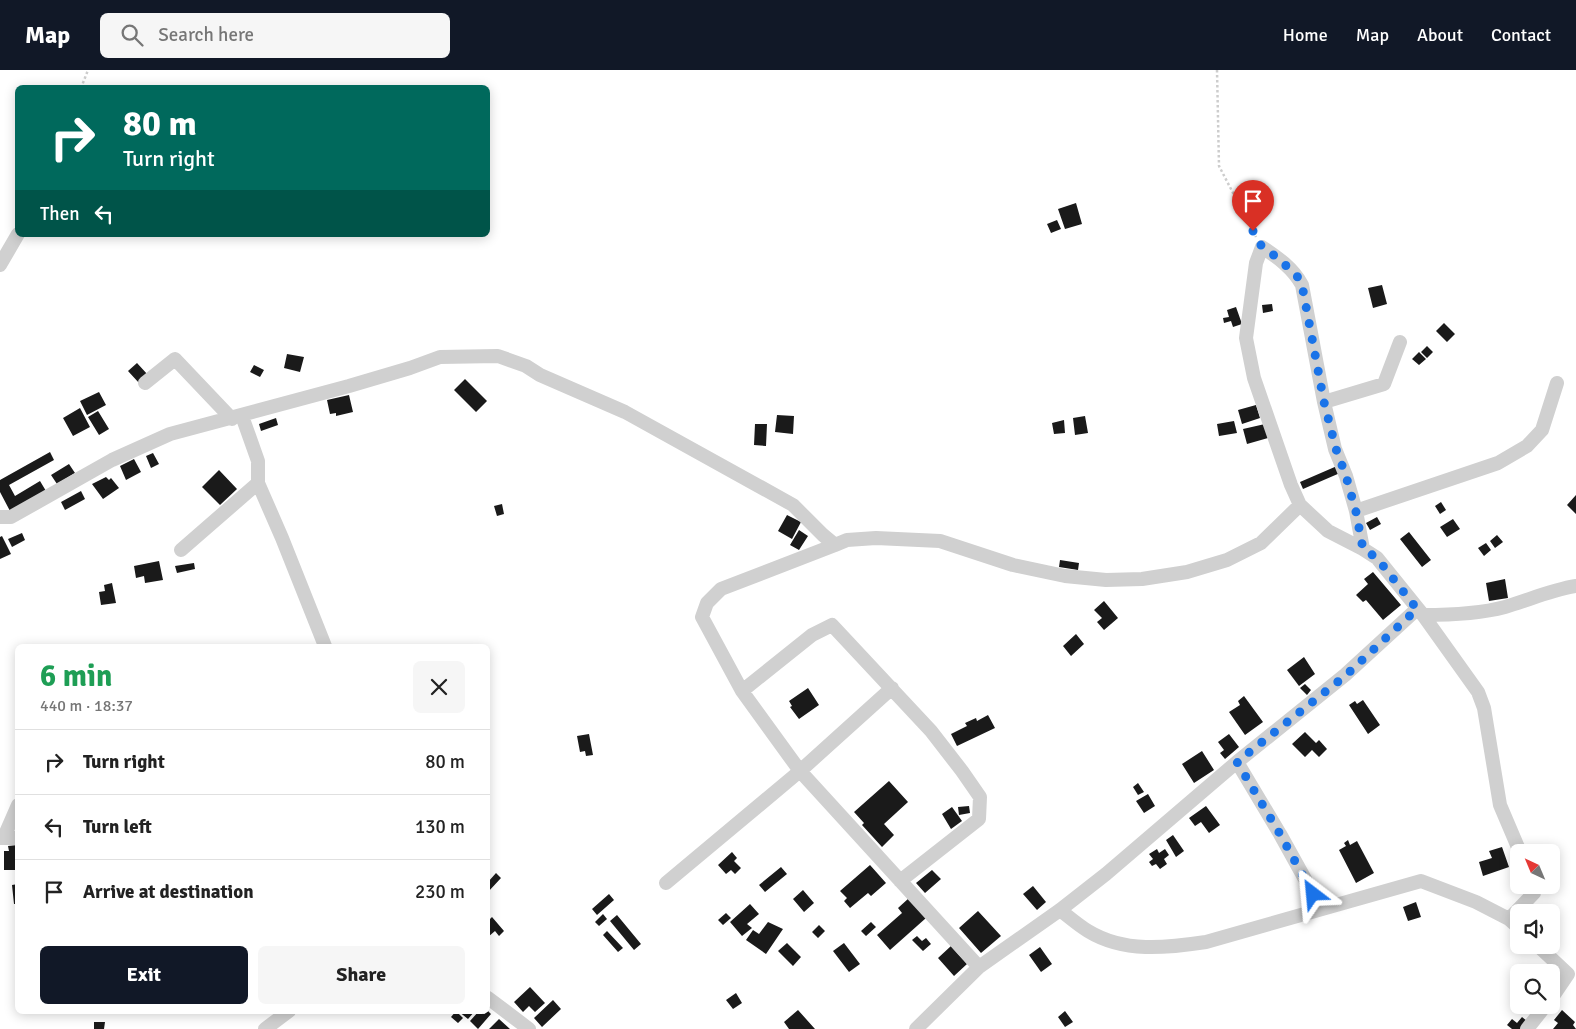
<!DOCTYPE html>
<meta charset="utf-8">
<style>
:root{--surface:#fff;--page:#f6f6f6;--text:#222;--muted:#767676;--line:#e0e0e0;--accent:#111827}
body{margin:0;font-family:Signika,sans-serif;background:var(--page);color:var(--text);height:100vh;display:flex;flex-direction:column;font-size:19px;white-space:nowrap}
*{box-sizing:border-box;margin:0}
p{font-size:16px;color:var(--muted)}
.icon{flex:none;width:28px;height:28px;fill:none;stroke:currentColor;stroke-width:2;stroke-linecap:round;stroke-linejoin:round}
.map{position:relative;flex:1;overflow:hidden}
.drawer{position:absolute;left:15px;top:574px;width:475px;height:370px;display:flex;flex-direction:column;background:var(--surface);border-radius:8px;box-shadow:0 2px 12px #0003}
.drawer>*{flex:none}
.hud{position:absolute;left:15px;top:15px;width:475px;height:152px;border-radius:8px;box-shadow:0 2px 12px #0003;background:#00695c;color:#fff;overflow:hidden}
.needle{width:32px;rotate:316deg}
.buttons{position:absolute;left:1510px;top:774px;display:grid;gap:10px}
.buttons a{display:grid;place-items:center;width:50px;height:50px;border-radius:8px;background:var(--surface);box-shadow:0 2px 12px #0003;font-size:25px}
.pin{position:absolute;display:grid;place-items:center;width:42px;height:42px;color:#fff;margin:-51px -21px;border-radius:50% 50% 50% 0;rotate:-45deg;box-shadow:0 0 5px #0007}
.pin .icon{rotate:45deg}
.me{position:absolute;width:55px;margin:-28px;rotate:331deg;stroke-linejoin:round;filter:drop-shadow(0 0 4px #0008)}
.turn{display:flex;align-items:center;gap:18px;height:105px;padding:0 25px;font-size:22px}
.turn .icon{width:65px;height:65px;stroke-width:2.5}
.turn b{display:block;font-size:35px;line-height:42px}
.then{display:flex;align-items:center;height:48px;padding:0 25px;background:#0003;gap:10px;font-size:19px}
.round{display:grid;place-items:center;flex:none;width:52px;height:52px;border-radius:8px;background:var(--page)}
.overview{display:flex;align-items:center;justify-content:space-between;height:85px;padding:0 25px}
h1{font-size:30px;font-weight:700;line-height:38px;color:#1e9e55}
.button{display:flex;gap:10px;margin-top:auto;padding:10px 25px}
.button a{flex:1;height:58px;border-radius:8px;background:var(--accent);color:#fff;font-size:20px;font-weight:700;line-height:58px;text-align:center}
.button a+a{background:var(--page);color:var(--text)}
ul{padding:0;list-style:none}
li{display:flex;align-items:center;gap:15px;height:65px;padding:0 25px;border-top:1px solid var(--line)}
li div{flex:1}
li b{display:block;font-size:19px}
li em{font-style:normal}
header{display:flex;align-items:center;gap:30px;box-sizing:border-box;height:70px;padding:0 25px;background:var(--accent);color:#fff}
header strong{font-size:24px}
nav{display:flex;gap:28px;margin-inline-start:auto;font-size:18px}
.search{width:350px;height:45px;background:var(--page);display:flex;align-items:center;gap:12px;box-sizing:border-box;padding:0 18px;border-radius:8px;color:var(--muted);font-size:19px}
.map>svg:first-child{display:block}
.building{fill:#1a1a1a}
.lines{fill:none;stroke-linecap:round;stroke-linejoin:round}
.path{stroke:#cdcdcd;stroke-width:2.5;stroke-dasharray:2.5 2.5;stroke-linecap:butt}
.minor{stroke:#d0d0d0;stroke-width:14}
.route{stroke:#1a73e8;stroke-width:9;stroke-dasharray:0 16.2}
</style>
<header>
<strong>Map</strong>
<div class="search"><svg class="icon" aria-label="search" viewBox="0 0 24 24"><circle cx="10" cy="10" r="6"/><path d="M15 15l6 6"/></svg>Search here</div>
<nav><a>Home</a><a>Map</a><a>About</a><a>Contact</a></nav>
</header>
<div class="map">
<svg width="1576" height="959" viewBox="0 0 1576 959">
<rect width="100%" height="100%" fill="#fff"/>
<!-- building -->
<path class="building" d="M1076,133L1082,154L1065,159L1058,139Z
M1057,150L1061,159L1051,163L1047,154Z
M1382,215L1387,234L1373,238L1368,218Z
M1272,234L1273,241L1263,243L1262,235Z
M1236,237L1242,254L1233,257L1231,251L1224,253L1223,248L1229,247L1227,240Z
M1444,253L1455,264L1447,272L1436,261Z
M1427,276L1433,282L1427,288L1421,282Z
M1419,282L1426,289L1419,295L1412,289Z
M287,284L304,287L300,302L284,298Z
M137,293L148,305L139,313L128,301Z
M254,295L264,300L260,307L250,302Z
M465,309L487,331L476,342L454,320Z
M99,322L106,335L87,345L80,331Z
M349,325L353,342L336,346V343L330,344L327,330Z
M1256,335L1260,348L1242,354L1238,340Z
M80,338L90,357L73,366L63,348Z
M98,341L109,359L99,365L88,347Z
M777,345L794,346L793,364L775,362Z
M1085,346L1088,363L1075,365L1073,348Z
M276,348L278,355L261,361L259,354Z
M1064,350L1065,363L1054,364L1052,353Z
M1234,351L1237,363L1219,366L1217,354Z
M755,354H767L766,376L754,375Z
M1265,354L1268,368L1247,374L1243,359Z
M50,382L54,390L9,415L15,426L40,411L46,421L10,441L0,422V410Z
M153,383L159,394L151,398L146,386Z
M134,389L141,402L126,410L120,396Z
M69,394L75,403L57,414L51,405Z
M1337,396L1340,403L1303,419L1300,412Z
M219,400L237,419L220,435L202,417Z
M106,407L109,410L111,408L119,418L103,429L92,414Z
M81,421L85,429L65,440L61,432Z
M1576,425V444L1567,435Z
M1441,432L1446,440L1440,444L1435,436Z
M502,434L504,444L497,446L494,436Z
M787,445L801,452L792,469L778,461Z
M1377,447L1381,454L1370,460L1366,453Z
M1453,449L1460,459L1447,467L1440,457Z
M799,460L808,466L799,480L790,475Z
M1409,462L1431,490L1422,497L1400,469Z
M22,463L25,470L12,477L8,469Z
M1497,465L1503,472L1495,478L1490,471Z
M2,466L11,484L0,489V467Z
M1486,473L1491,480L1484,486L1478,478Z
M1060,490L1079,493L1078,500L1059,497Z
M159,491L163,510L145,513L144,506L136,508L134,496Z
M194,493L195,499L177,503L175,496Z
M1373,502L1401,535L1383,550L1366,530L1363,532L1356,525L1368,514L1364,509Z
M1505,509L1508,528L1489,531L1486,513Z
M112,513L116,533L101,535L99,522L105,521L104,515Z
M1104,531L1118,548L1104,560L1097,552L1102,548L1094,540Z
M1076,564L1084,574L1071,586L1063,576Z
M1304,587L1315,604L1299,616L1287,600Z
M1305,614L1311,620L1307,625L1300,618Z
M808,618L819,635L799,649L790,637L792,636L789,631Z
M1244,626L1263,652L1245,665L1229,642L1240,635L1238,631Z
M1363,630L1380,655L1368,664L1349,635L1355,631L1357,634Z
M988,645L995,658L957,676L951,664L967,656L965,653L976,648L977,651Z
M1305,662L1316,673L1319,670L1327,679L1319,687L1312,680L1305,687L1292,674Z
M589,664L593,685L586,686L585,681L580,682L577,666Z
M1229,664L1239,677L1225,689L1220,683L1224,680L1218,672Z
M1202,681L1214,700L1194,713L1182,694Z
M889,711L908,732L884,754L894,765L882,777L862,755L864,753L854,742Z
M1138,713L1144,722L1138,725L1133,717Z
M1148,724L1155,736L1144,743L1136,731Z
M969,736L970,743L959,745L958,737Z
M1206,736L1220,755L1209,763L1201,752L1195,756L1189,748Z
M952,737L962,751L951,759L942,744Z
M1173,765L1184,781L1176,787L1166,770Z
M1348,770L1350,775L1357,771L1374,803L1356,813L1339,780L1346,776L1344,773Z
M18,775V800H4V781H9L8,776Z
M1502,777L1509,797L1483,806L1479,792L1492,788L1489,781Z
M1157,779L1159,783L1165,779L1169,785L1164,789L1167,794L1160,799L1156,794L1152,796L1149,792L1153,789L1149,784Z
M732,782L737,788L734,791L741,798L735,804L731,800L726,804L718,795Z
M870,795L886,813L871,826L868,823L850,838L844,831L847,828L840,821Z
M781,797L787,804L765,822L759,815Z
M932,800L941,809L925,823L916,813Z
M496,803L501,808L488,822V812Z
M18,814V834H14L12,815Z
M1033,816L1046,832L1037,840L1023,824Z
M803,820L814,833L804,842L793,829Z
M609,824L614,830L597,845L592,839Z
M909,828L926,848L890,880L877,865L902,843L898,838Z
M1416,832L1421,847L1408,851L1403,837Z
M750,834L759,844L747,854L752,858L742,866L730,852Z
M978,841L1001,866L981,883L959,858Z
M726,843L731,848L723,855L718,850Z
M603,844L607,849L599,856L595,852Z
M617,845L641,874L634,880L610,851Z
M492,847L504,861L499,866L495,861L488,867V851Z
M768,852L783,859L766,884L746,870L753,860L759,864Z
M871,852L876,857L866,866L861,861Z
M819,855L825,861L818,868L812,862Z
M607,861L623,878L618,882L603,865Z
M917,866L922,871L926,868L931,874L923,881L912,870Z
M787,873L801,887L793,896L778,881Z
M844,873L860,894L849,902L833,881Z
M951,876L967,894L954,906L938,888Z
M1040,877L1052,894L1041,902L1029,885Z
M530,917L545,933L535,942L529,936L523,942L514,932Z
M736,923L742,933L733,939L726,930Z
M553,930L561,939L542,957L534,948Z
M798,940L815,959H789L784,952Z
M1562,940L1575,952L1573,955L1576,959H1553L1558,953L1554,950Z
M456,941L463,948L458,953L451,947Z
M458,941H475L468,949Z
M479,941L484,944L488,941L491,944L478,959L470,951Z
M1065,941L1073,952L1065,957L1058,947Z
M1522,947L1527,951L1520,959H1512L1507,955L1512,949L1517,953Z
M499,949L510,959H489Z
M94,952H105L104,959H94Z"/>
<g class="lines">
<!-- path -->
<path class="path" d="M1217,0L1219,96L1256,167
M81,18L88,0"/>
<!-- minor -->
<path class="minor" d="M0,195L18,164
M145,313L175,289L232,349
M1324,332L1384,314L1400,272
M258,413L282,468L325,576
M1356,441L1498,393L1527,376L1542,360L1557,313
M0,447H11L112,390L170,364L349,316L410,298L440,287L498,286L526,296L540,305L625,342L793,435L823,465L835,475L847,470L876,468L940,471L1013,495L1065,506L1106,510L1142,509L1187,502L1227,490L1261,473L1300,435
M835,475L721,519L707,533L702,547L742,621L800,701L979,897
M1363,479L1356,441L1346,406L1335,379L1324,332L1302,215C1293,198 1277,187 1262,177L1256,193L1246,268L1254,308L1291,415L1300,435L1328,461L1363,479L1377,488L1423,545L1478,622L1484,638L1500,735L1520,782
M181,480L258,413V391L242,346
M1423,545C1450,545 1479,544 1505,537C1529,530 1551,520 1576,516
M742,621L812,565L832,555L931,661L962,701L980,727L979,749L900,811
M1237,692L1280,764L1321,838
M4,767L18,735
M0,768H18
M666,813L800,701L892,618
M1060,840C1069,847 1078,855 1088,861C1124,883 1166,878 1206,872L1421,811L1476,832L1509,849L1519,858
M1509,849L1534,823V815
M1537,875L1568,904L1551,929
M488,928L529,959
M265,959L289,941
M916,959L979,897L1060,840L1106,804L1237,692L1345,605L1417,539
M1527,959L1546,935"/>
</g>
<g class="lines">
<!-- route -->
<path class="route" d="M1253,161L1262,177L1278,188L1297,206L1302,215L1324,332L1336,379L1346,406L1356,442L1363,479L1377,488L1417,539L1345,606L1237,692L1280,764L1313,824"/>
</g>
</svg>
<div class="buttons">
<a><svg class="needle" viewBox="-14 -14 28 28"><path d="M0-13l5 13h-10z" fill="#e53935"/><path d="M0 13l5-13h-10z" fill="#767676"/></svg></a>
<a><svg class="icon" aria-label="sound" viewBox="0 0 24 24"><path d="M4 9h4l5-4v14l-5-4H4zM17 9q2 3 0 6"/></svg></a>
<a><svg class="icon" aria-label="search" viewBox="0 0 24 24"><circle cx="10" cy="10" r="6"/><path d="M15 15l6 6"/></svg></a>
</div>
<div class="pin" style="left:1253px;top:161px;background:#d93025"><svg class="icon" aria-label="arrive" viewBox="0 0 24 24"><path d="M6 21V4h12l-3 4 3 4H6"/></svg></div>
<svg class="me" style="left:1313px;top:824px" viewBox="-20 -20 40 40"><path d="M0-17L14 15 0 8-14 15z" fill="#1a73e8" stroke="#fff" stroke-width="4"/></svg>
<div class="hud">
<div class="turn"><svg class="icon" aria-label="right" viewBox="0 0 24 24"><path d="M7 20v-9h11M14 6l5 5-5 5"/></svg><div><b>80 m</b>Turn right</div></div>
<div class="then">Then<svg class="icon" aria-label="left" viewBox="0 0 24 24"><path d="M17 20v-9H6M10 6l-5 5 5 5"/></svg></div>
</div>
<section class="drawer">
<div class="overview"><div><h1>6 min</h1><p>440 m · 18:37</p></div><a class="round"><svg class="icon" aria-label="close" viewBox="0 0 24 24"><path d="M6 6l12 12M18 6L6 18"/></svg></a></div>
<ul>
<li><svg class="icon" aria-label="right" viewBox="0 0 24 24"><path d="M7 20v-9h11M14 6l5 5-5 5"/></svg><div><b>Turn right</b></div><em>80 m</em></li>
<li><svg class="icon" aria-label="left" viewBox="0 0 24 24"><path d="M17 20v-9H6M10 6l-5 5 5 5"/></svg><div><b>Turn left</b></div><em>130 m</em></li>
<li><svg class="icon" aria-label="arrive" viewBox="0 0 24 24"><path d="M6 21V4h12l-3 4 3 4H6"/></svg><div><b>Arrive at destination</b></div><em>230 m</em></li>
</ul>
<div class="button"><a>Exit</a><a>Share</a></div>
</section>
</div>
